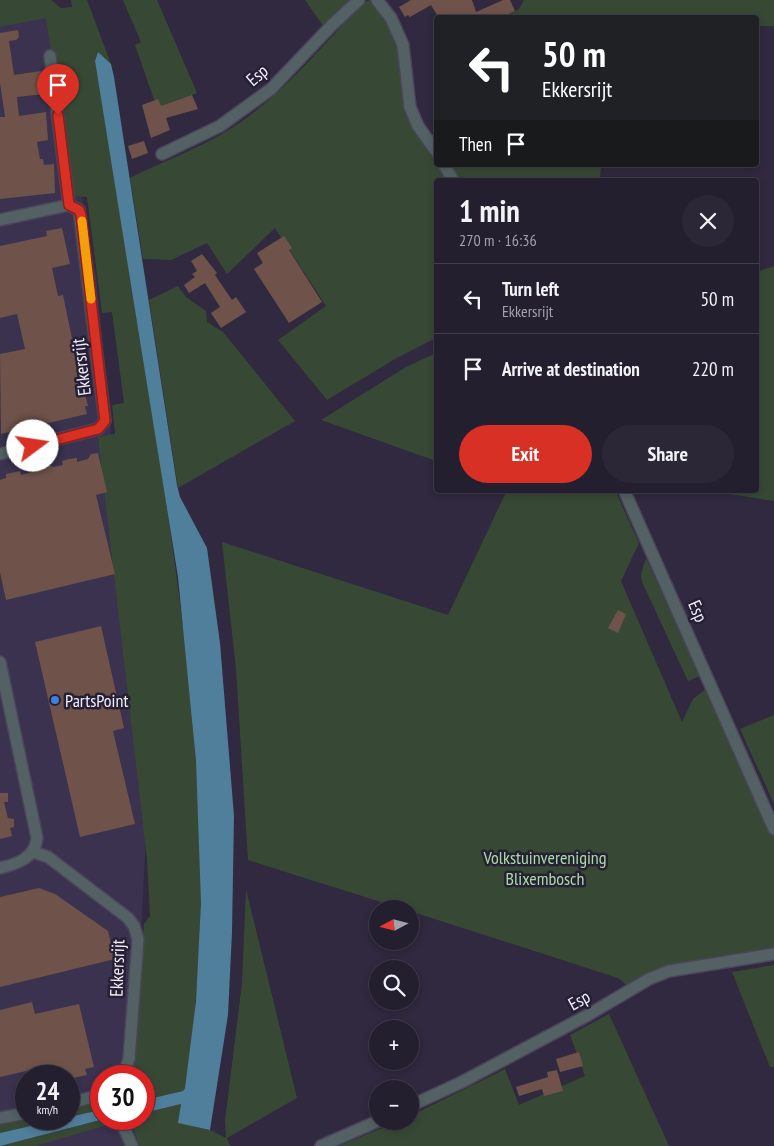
<!DOCTYPE html>
<meta charset="utf-8">
<style>
:root{--surface:#241f2f;--page:#2c2737;--text:#f1f3f6;--muted:#a3a2aa;--line:#413d4b;--accent:#d93025}
body{margin:0;font-family:"PT Sans Narrow",sans-serif;background:var(--page);color:var(--text);height:100vh;display:flex;flex-direction:column;font-size:19px;white-space:nowrap}
*{box-sizing:border-box;margin:0}
p{font-size:16px;color:var(--muted)}
.icon{flex:none;width:28px;height:28px;fill:none;stroke:currentColor;stroke-width:2;stroke-linecap:round;stroke-linejoin:round}
.map{position:relative;flex:1;overflow:hidden}
.panel{position:absolute;left:434px;top:178px;width:325px;height:315px;display:flex;flex-direction:column;background:var(--surface);border-radius:5px;box-shadow:0 2px 8px #0003,0 0 0 1px var(--line)}
.panel>*{flex:none}
.top-card{position:absolute;left:434px;top:15px;width:325px;height:152px;border-radius:5px;box-shadow:0 2px 8px #0003,0 0 0 1px var(--line);background:#202124;color:#fff;overflow:hidden}
.needle{width:32px;rotate:263deg}
.tools{position:absolute;left:369px;top:900px;display:grid;gap:10px}
.tools a{display:grid;place-items:center;width:50px;height:50px;border-radius:50%;background:var(--surface);box-shadow:0 2px 8px #0003,0 0 0 1px var(--line);font-size:25px}
.speed{position:absolute;left:15px;top:1065px;display:flex;gap:10px;font-size:25px;font-weight:700;text-align:center}
.speed>*{display:grid;place-content:center;width:65px;height:65px;border-radius:50%;background:var(--surface);box-shadow:0 2px 8px #0003,0 0 0 1px var(--line);line-height:1}
.speed small{font-size:12px;font-weight:400}
.speed .limit{border:8px solid #d22;background:#fff;color:#111}
.pin{position:absolute;display:grid;place-items:center;width:42px;height:42px;color:#fff;margin:-51px -21px;border-radius:50% 50% 50% 0;rotate:-45deg;box-shadow:0 0 5px #0007}
.pin .icon{rotate:45deg}
.me{position:absolute;width:55px;margin:-28px;rotate:76deg;stroke-linejoin:round;filter:drop-shadow(0 0 4px #0008)}
.turn{display:flex;align-items:center;gap:18px;height:105px;padding:0 25px;font-size:22px}
.turn .icon{width:65px;height:65px;stroke-width:2.5}
.turn b{display:block;font-size:35px;line-height:42px}
.then{display:flex;align-items:center;height:48px;padding:0 25px;background:#0003;gap:10px;font-size:19px}
.round{display:grid;place-items:center;flex:none;width:52px;height:52px;border-radius:26px;background:var(--page)}
.overview{display:flex;align-items:center;justify-content:space-between;height:85px;padding:0 25px}
h1{font-size:30px;font-weight:800;line-height:38px}
.button{display:flex;gap:10px;margin-top:auto;padding:10px 25px}
.button a{flex:1;height:58px;border-radius:30px;background:var(--accent);color:#fff;font-size:20px;font-weight:800;line-height:58px;text-align:center}
.button a+a{background:var(--page);color:var(--text)}
ul{padding:0;list-style:none}
li{display:flex;align-items:center;gap:15px;height:70px;padding:0 25px;border-top:1px solid var(--line)}
li div{flex:1}
li b{display:block;font-size:19px}
li em{font-style:normal}
.map>svg:first-child{display:block}
.built{fill:#3a324e;fill-rule:evenodd}
.green{fill:#374934}
.water{fill:#507f9b}
.building{fill:#6f534a}
.lines{fill:none;stroke-linecap:round;stroke-linejoin:round}
.minor-casing{stroke:#4b455a;stroke-width:14}
.minor{stroke:#536165;stroke-width:11}
.route-casing{stroke:#8d1f18;stroke-width:12}
.route{stroke:#d93025;stroke-width:9}
.slow{stroke:#f59e0b;stroke-width:9}
.shop-dot{fill:#3f7fe0;stroke:#262035;stroke-width:2}
.labels{text-anchor:middle;dominant-baseline:central;stroke-width:5;stroke-linejoin:round;paint-order:stroke}
.street-label{font-size:18px;fill:#f3effe;stroke:#262035}
.poi-label{font-size:18px;fill:#f3effe;stroke:#262035;text-anchor:start}
.park-label{font-size:18px;fill:#aadda2;stroke:#262035}
</style>
<div class="map">
<svg width="774" height="1146" viewBox="0 0 774 1146">
<rect width="100%" height="100%" fill="#30293f"/>
<!-- built -->
<path class="built" d="M47,6L96,274L147,815L134,1076H101V1119H138L146,1146H0V25ZM26,1076H69V1119H26Z"/>
<!-- green -->
<path class="green" d="M0,0H51L61,8L72,7L71,0H87L111,64L98,52L95,61C114,174 132,287 150,400C177,566 201,733 201,902C201,964 194,1027 185,1088L183,1091L144,1100V1076H131L144,924L150,916L147,859L98,437L115,434L112,405L124,403L112,312L102,313L87,197L72,196L46,18L0,27Z
M123,0H157L197,93L157,108L135,45L141,42Z
M305,0H349L324,27Z
M369,0C379,12 390,24 396,37C402,51 400,69 401,83C401,95 405,109 409,120C415,136 436,148 436,165H441L449,180H436V338L395,359L327,400L278,340L326,306L275,228L227,274L207,243L171,260L143,259L130,178C168,159 211,144 245,119C289,87 325,43 362,4Z
M524,0H774V26H756V18L504,17L519,9Z
M452,165H601L600,180H460Z
M774,266V501L729,494L728,490H756V272Z
M178,286L186,297L206,311L207,322L223,332L295,421L178,488L149,300Z
M436,353V461L321,420L406,367Z
M507,490H615L639,543L621,581L682,722L693,699L706,689L774,836V948C736,954 657,961 628,986L618,978L410,911V909H403L248,860L236,669L222,542L448,615Z
M646,558L700,676L688,681L642,582L641,574Z
M774,715V804L740,729Z
M246,889L297,1098L227,1138L230,1146H139L131,1119H144V1113L181,1104L179,1123L210,1130L226,1138L225,1121L242,983Z
M774,965V1067H770L732,972Z
M609,1014L669,1146H339L399,1121H410V1116L505,1069L519,1105L585,1076L570,1035Z
M101,1101V1110L69,1117V1109Z
M26,1119H62L0,1133V1125Z
M105,1119H116L117,1122L36,1146H0Z"/>
<!-- water -->
<path class="water" d="M98,52L111,64L114,77L177,485L180,497L207,548L220,643L234,816L232,932L228,1015L210,1130L178,1123L181,1104L144,1113V1100L183,1091L185,1088L196,1001L201,903L196,761L178,577L95,61Z
M100,1110L101,1119H104L0,1146V1133Z"/>
<!-- building -->
<path class="building" d="M411,0H472L476,12L503,0H510L515,11L500,18H439L431,5L410,17L408,15L405,17L399,7Z
M18,30L19,37L16,40L9,41L14,75L41,71L44,94L17,97L19,116L46,112L48,140L37,142L40,159H43L44,165L54,164L55,193L0,199V117H5L0,83V33Z
M192,95L198,109L166,118L170,130L151,138L142,105L158,99L161,106Z
M144,141L148,153L132,159L128,146Z
M62,228L70,264L52,268L58,296L63,295L72,338L77,337L82,358H80L85,382H82L88,406H85L87,414L1,434L0,354L25,349L17,314L0,318V246L47,236L46,231Z
M284,236L292,248L289,250L322,302L289,323L254,269L263,263L257,253Z
M202,254L217,273L215,275L232,300L236,297L246,312L221,328L211,313L220,307L205,283L189,293L184,285L195,277L192,274L197,271L191,261Z
M98,453L107,492L96,495L115,574L6,600L0,572V480L6,478V474L20,471L21,475L32,472L35,467L41,466L47,464L53,467L63,465L62,461L69,459L77,458V462L88,459L91,454Z
M618,610L626,614L618,633L608,628Z
M101,626L124,728L113,731L135,824L80,837L35,642Z
M0,793H8V802H4L8,818L14,819V827L10,828L12,836L0,839Z
M39,888L55,894L108,931L115,959L0,987V897Z
M32,1002L35,1014L79,1004L94,1067L85,1069L87,1075L69,1079V1076H51L48,1066L0,1077V1010Z
M579,1052L583,1066L560,1072L556,1059Z
M557,1070L563,1091L544,1096L542,1089L519,1096L516,1087L548,1077L547,1072Z"/>
<g class="lines">
<defs>
<path id="minor" d="M377,0L391,18L403,45L410,107L418,126L436,151
M50,56L69,205
M162,154L220,126L271,89L333,24L359,0
M444,165L453,180
M0,220L69,205L79,210L105,421L98,429L0,454
M624,490L774,829
M0,662L37,838C35,858 17,864 0,868
M33,852L48,857L128,918L134,926L138,939L129,1059L123,1076
M69,1103L101,1095
M410,1106L462,1082L588,1015L649,979L669,971L774,954
M0,1118L26,1113
M120,1119L132,1146
M321,1146L378,1121"/>
</defs>
<!-- minor casing -->
<use href="#minor" class="minor-casing"/>
<!-- minor -->
<use href="#minor" class="minor"/>
</g>
<g class="lines">
<defs>
<path id="route" d="M33,446L98,429L105,421L81,215L79,210L69,205L58,115"/>
</defs>
<!-- route casing -->
<use href="#route" class="route-casing"/>
<!-- route -->
<use href="#route" class="route"/>
<!-- slow -->
<path class="slow" d="M82,221L91,299"/>
</g>
<!-- markers -->
<circle class="shop-dot" cx="55" cy="700" r="5"/>
<g class="labels">
<!-- street labels -->
<g class="street-label">
<text transform="translate(257 75) rotate(-41)">Esp</text>
<text transform="translate(81 367) rotate(-97)">Ekkersrijt</text>
<text transform="translate(698 611) rotate(66)">Esp</text>
<text transform="translate(117 968) rotate(-88)">Ekkersrijt</text>
<text transform="translate(579 1000) rotate(-29)">Esp</text>
</g>
<!-- poi labels -->
<g class="poi-label">
<text x="65" y="700">PartsPoint</text>
</g>
<!-- park labels -->
<g class="park-label">
<text x="545" y="857">Volkstuinvereniging<tspan x="545" dy="21">Blixembosch</tspan></text>
</g>
</g>
</svg>
<div class="tools">
<a><svg class="needle" viewBox="-14 -14 28 28"><path d="M0-13l5 13h-10z" fill="#e53935"/><path d="M0 13l5-13h-10z" fill="#a3a2aa"/></svg></a>
<a><svg class="icon" aria-label="search" viewBox="0 0 24 24"><circle cx="10" cy="10" r="6"/><path d="M15 15l6 6"/></svg></a>
<a>+</a>
<a>−</a>
</div>
<div class="speed"><div>24<small>km/h</small></div><div class="limit">30</div></div>
<div class="pin" style="left:58px;top:115px;background:#d93025"><svg class="icon" aria-label="arrive" viewBox="0 0 24 24"><path d="M6 21V4h12l-3 4 3 4H6"/></svg></div>
<svg class="me" style="left:33px;top:446px" viewBox="-20 -20 40 40"><circle r="19" fill="#fff"/><path d="M0-13L10 11 0 6-10 11z" fill="#d93025"/></svg>
<div class="top-card">
<div class="turn"><svg class="icon" aria-label="left" viewBox="0 0 24 24"><path d="M17 20v-9H6M10 6l-5 5 5 5"/></svg><div><b>50 m</b>Ekkersrijt</div></div>
<div class="then">Then<svg class="icon" aria-label="arrive" viewBox="0 0 24 24"><path d="M6 21V4h12l-3 4 3 4H6"/></svg></div>
</div>
<section class="panel">
<div class="overview"><div><h1>1 min</h1><p>270 m · 16:36</p></div><a class="round"><svg class="icon" aria-label="close" viewBox="0 0 24 24"><path d="M6 6l12 12M18 6L6 18"/></svg></a></div>
<ul>
<li><svg class="icon" aria-label="left" viewBox="0 0 24 24"><path d="M17 20v-9H6M10 6l-5 5 5 5"/></svg><div><b>Turn left</b><p>Ekkersrijt</p></div><em>50 m</em></li>
<li><svg class="icon" aria-label="arrive" viewBox="0 0 24 24"><path d="M6 21V4h12l-3 4 3 4H6"/></svg><div><b>Arrive at destination</b></div><em>220 m</em></li>
</ul>
<div class="button"><a>Exit</a><a>Share</a></div>
</section>
</div>
